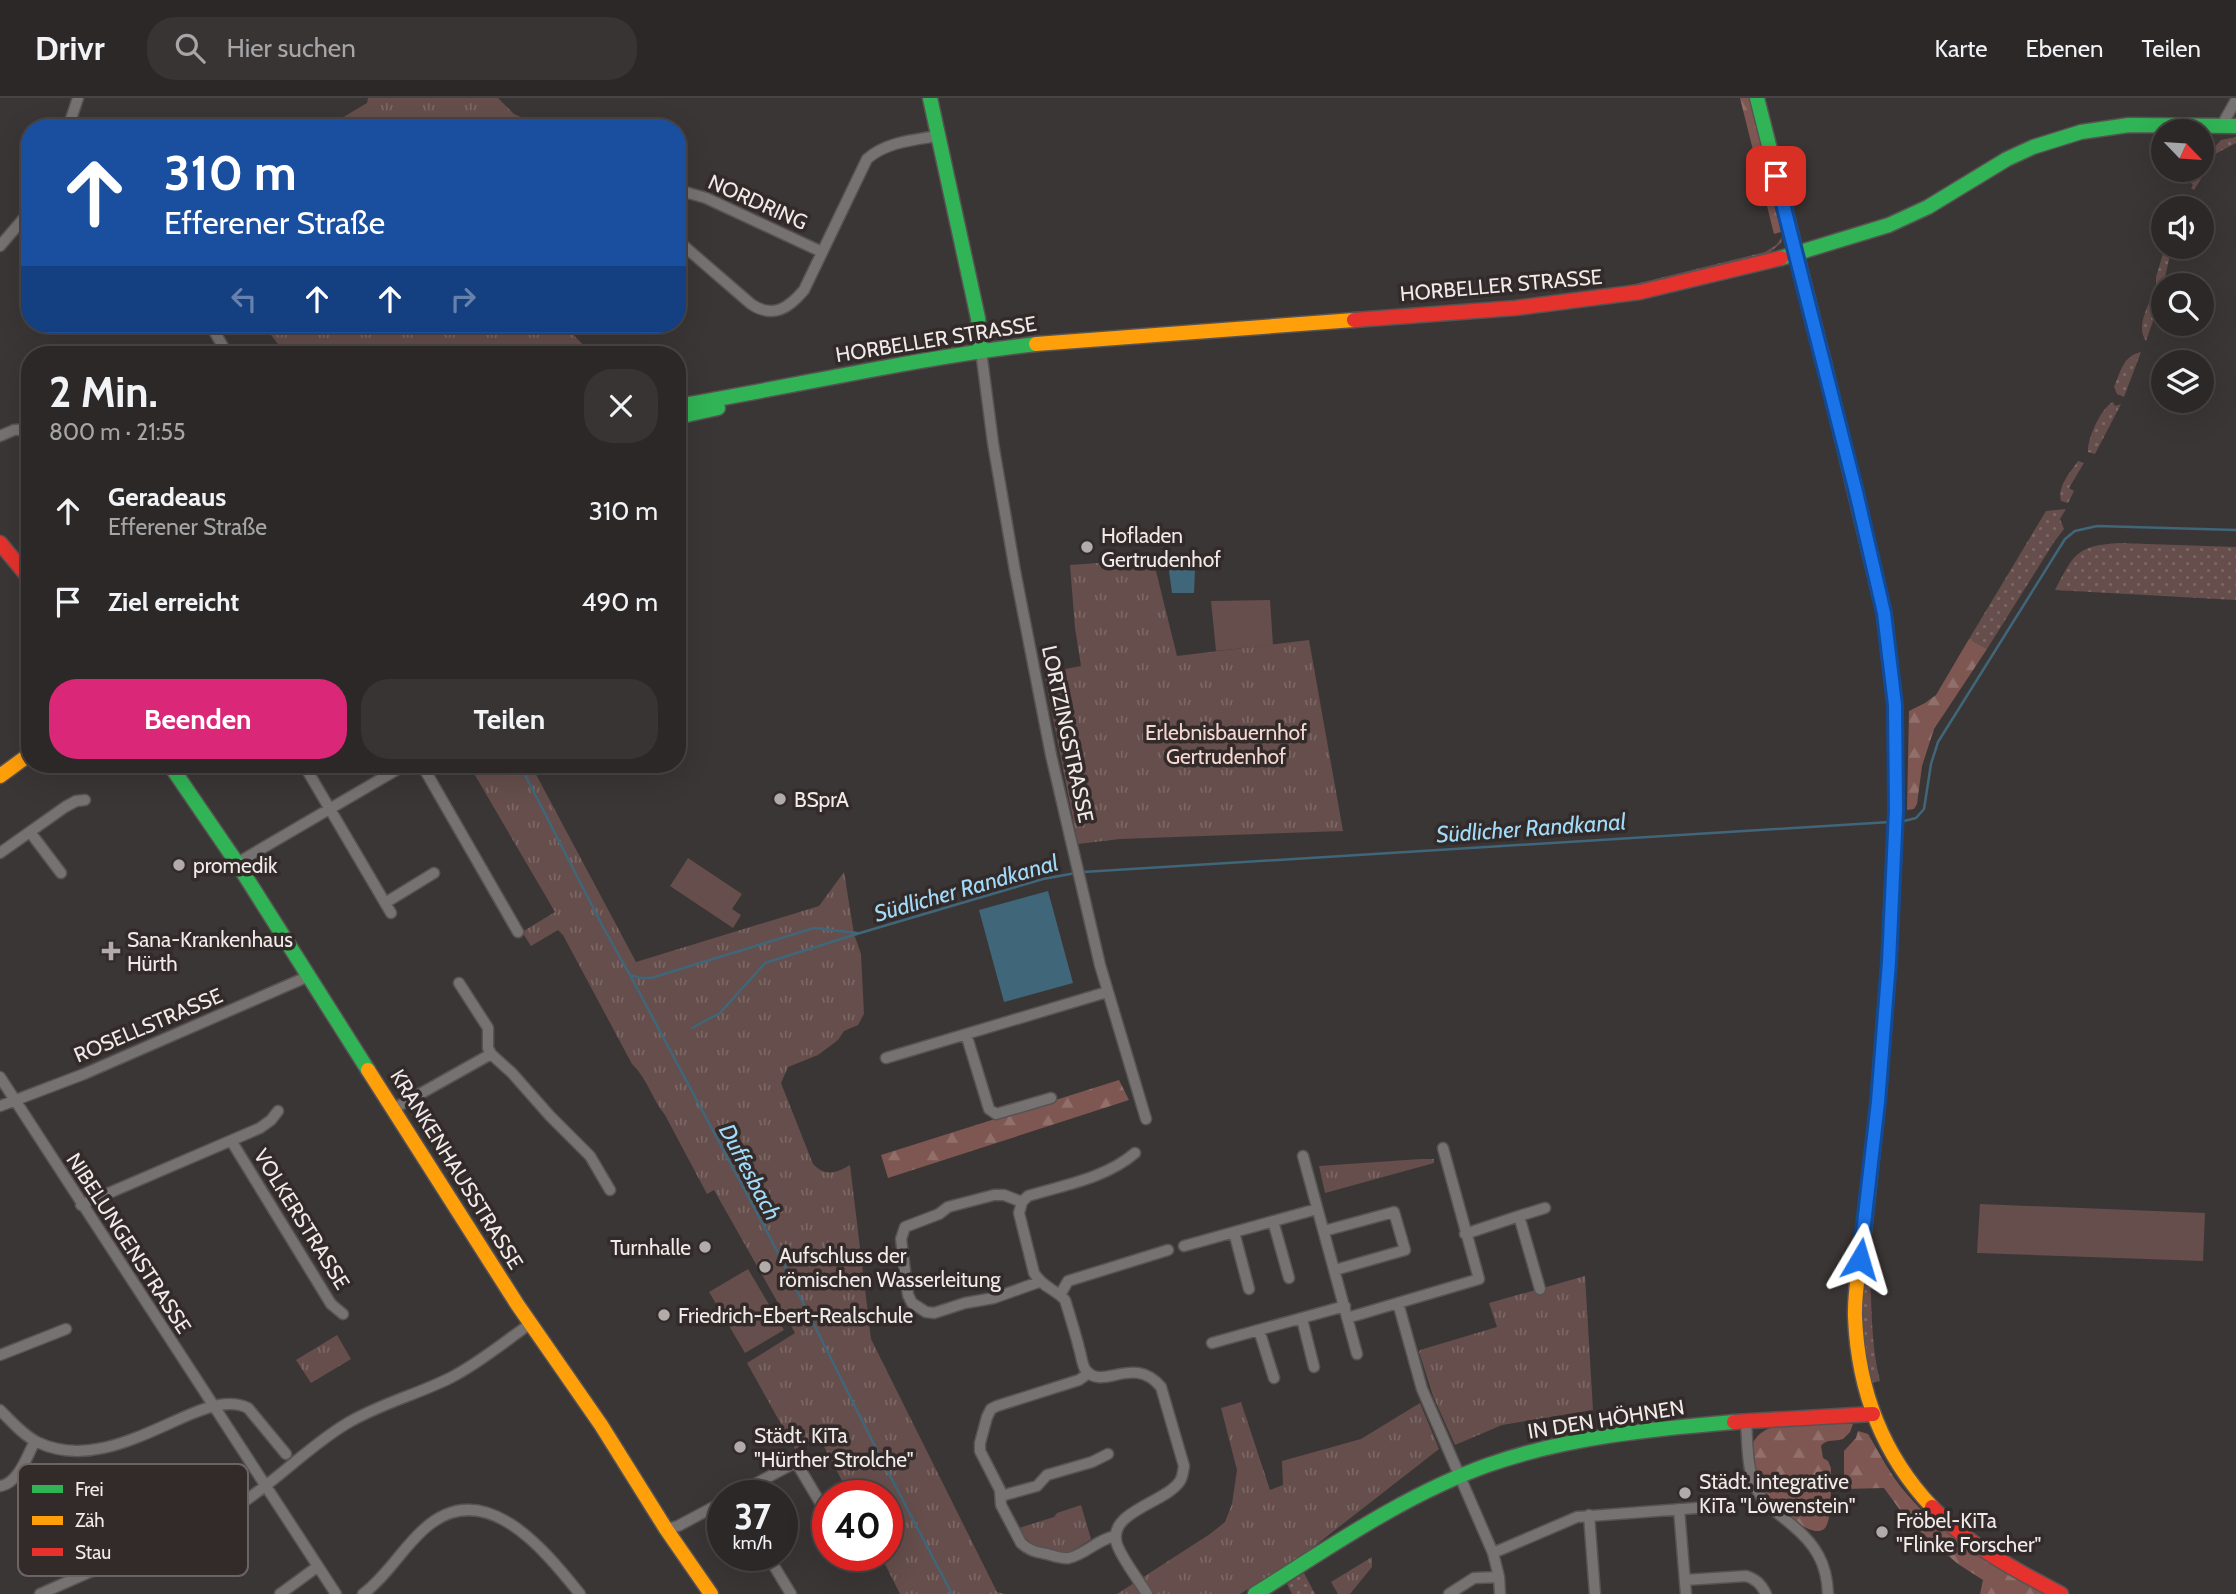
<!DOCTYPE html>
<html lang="de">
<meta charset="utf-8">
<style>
:root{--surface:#2c2828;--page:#383434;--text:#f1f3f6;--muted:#a6a6a8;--line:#484445;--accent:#db2777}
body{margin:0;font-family:Cabin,sans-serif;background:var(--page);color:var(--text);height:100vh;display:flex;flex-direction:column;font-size:26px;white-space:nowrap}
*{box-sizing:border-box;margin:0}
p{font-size:23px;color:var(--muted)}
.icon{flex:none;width:38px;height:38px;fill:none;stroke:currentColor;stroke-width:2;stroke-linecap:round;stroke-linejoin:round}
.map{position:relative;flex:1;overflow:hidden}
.sheet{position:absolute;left:21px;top:248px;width:665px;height:427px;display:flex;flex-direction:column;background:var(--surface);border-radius:28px;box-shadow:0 7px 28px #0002,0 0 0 2px var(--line)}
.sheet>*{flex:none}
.hud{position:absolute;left:21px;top:21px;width:665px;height:214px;border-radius:28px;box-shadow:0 7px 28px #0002,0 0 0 2px var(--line);background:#1a4fa0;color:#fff;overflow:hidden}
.needle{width:46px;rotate:115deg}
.fabs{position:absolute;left:2151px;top:21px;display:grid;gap:14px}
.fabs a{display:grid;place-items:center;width:63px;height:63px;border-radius:50%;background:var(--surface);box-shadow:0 7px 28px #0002,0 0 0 2px var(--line);font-size:35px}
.speed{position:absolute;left:707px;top:1382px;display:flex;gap:14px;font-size:35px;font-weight:700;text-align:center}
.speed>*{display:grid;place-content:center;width:91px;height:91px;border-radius:50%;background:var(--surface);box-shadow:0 7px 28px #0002,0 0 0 2px var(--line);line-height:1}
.speed small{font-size:18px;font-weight:400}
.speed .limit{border:10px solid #d22;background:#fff;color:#111}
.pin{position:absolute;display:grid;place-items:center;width:60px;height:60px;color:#fff;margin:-30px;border-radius:14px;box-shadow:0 4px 10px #0006}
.me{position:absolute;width:77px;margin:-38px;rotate:7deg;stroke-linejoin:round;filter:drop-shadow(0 0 5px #0008)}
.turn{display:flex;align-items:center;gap:24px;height:147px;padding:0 28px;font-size:32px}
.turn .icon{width:91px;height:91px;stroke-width:2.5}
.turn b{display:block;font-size:49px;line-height:60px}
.lanes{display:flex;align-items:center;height:66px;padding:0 28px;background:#0003;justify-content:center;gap:35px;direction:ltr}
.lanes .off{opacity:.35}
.round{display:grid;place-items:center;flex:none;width:74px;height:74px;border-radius:28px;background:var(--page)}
.headline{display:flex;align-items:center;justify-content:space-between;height:119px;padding:0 28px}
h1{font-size:42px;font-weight:800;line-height:52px}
.action{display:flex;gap:14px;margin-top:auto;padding:14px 28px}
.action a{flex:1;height:80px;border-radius:28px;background:var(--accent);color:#fff;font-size:28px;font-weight:800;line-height:80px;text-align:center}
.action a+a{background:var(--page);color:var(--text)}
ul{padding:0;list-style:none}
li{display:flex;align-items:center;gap:21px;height:91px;padding:0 28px}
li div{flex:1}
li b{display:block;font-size:26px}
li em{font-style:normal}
header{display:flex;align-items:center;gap:42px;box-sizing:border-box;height:98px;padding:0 35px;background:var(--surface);border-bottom:2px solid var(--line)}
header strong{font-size:33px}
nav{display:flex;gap:38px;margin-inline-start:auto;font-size:24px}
.search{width:490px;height:63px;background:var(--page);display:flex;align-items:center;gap:18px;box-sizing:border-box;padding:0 24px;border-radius:28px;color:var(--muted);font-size:26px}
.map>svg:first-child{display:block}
.grass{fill:url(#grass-dots)}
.forest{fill:url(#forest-firs)}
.park{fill:url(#park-tufts)}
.garden{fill:#654e4b}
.water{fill:#40667a}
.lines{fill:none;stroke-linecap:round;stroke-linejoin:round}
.stream{stroke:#40667a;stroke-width:2.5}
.street-casing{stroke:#585353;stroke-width:13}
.fast-casing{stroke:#585353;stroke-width:17}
.slow-casing{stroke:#585353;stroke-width:17}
.jam-casing{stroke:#585353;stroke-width:17}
.street{stroke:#767272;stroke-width:10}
.fast{stroke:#30b455;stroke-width:14}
.slow{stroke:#ff9f0a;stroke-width:14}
.jam{stroke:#e5322d;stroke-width:14}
.route-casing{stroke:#114b97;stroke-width:18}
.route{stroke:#1a73e8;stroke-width:12}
.poi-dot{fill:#b1abaa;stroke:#332b2a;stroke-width:2.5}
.labels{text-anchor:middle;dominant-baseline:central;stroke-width:7;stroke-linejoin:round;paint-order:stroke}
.street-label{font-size:21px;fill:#f0eae9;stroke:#332b2a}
.poi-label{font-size:21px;fill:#f0eae9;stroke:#332b2a;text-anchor:start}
.park-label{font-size:21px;fill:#f6d7d2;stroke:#332b2a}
.water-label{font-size:23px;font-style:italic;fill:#a2dbf9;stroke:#332b2a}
.key{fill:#332b2a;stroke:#6c6463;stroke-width:2}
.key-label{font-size:19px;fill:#f0eae9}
</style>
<header>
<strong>Drivr</strong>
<div class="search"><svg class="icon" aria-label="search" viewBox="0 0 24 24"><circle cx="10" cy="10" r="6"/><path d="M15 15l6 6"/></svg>Hier suchen</div>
<nav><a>Karte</a><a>Ebenen</a><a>Teilen</a></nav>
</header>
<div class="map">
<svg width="2236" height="1496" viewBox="0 0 2236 1496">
<defs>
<pattern id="grass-dots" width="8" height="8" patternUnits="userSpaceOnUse" patternTransform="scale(1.75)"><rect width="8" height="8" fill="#654e4b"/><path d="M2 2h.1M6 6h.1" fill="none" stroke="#7b6865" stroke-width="1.8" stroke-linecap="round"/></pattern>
<pattern id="forest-firs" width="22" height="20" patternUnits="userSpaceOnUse" patternTransform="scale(1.75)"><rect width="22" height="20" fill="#7e5752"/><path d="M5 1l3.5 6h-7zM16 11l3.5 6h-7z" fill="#916f6b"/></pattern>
<pattern id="park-tufts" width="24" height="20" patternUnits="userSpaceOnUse" patternTransform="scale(1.75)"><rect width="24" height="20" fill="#654e4b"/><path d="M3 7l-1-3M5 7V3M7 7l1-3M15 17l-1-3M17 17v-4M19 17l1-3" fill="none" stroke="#7b6865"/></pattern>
</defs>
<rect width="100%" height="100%" fill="#3b3636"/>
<!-- grass -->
<path class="grass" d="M2236,39V45L2215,56L2212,52L2221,42Z
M2210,62L2214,65L2209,68L2194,92L2191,90L2193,87L2190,84L2199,72H2202L2203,65Z
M1782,139L1781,145L1768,156L1692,176L1618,193L1615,191L1765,154L1776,147Z
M2165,149H2172L2162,192L2156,188V179Z
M2150,202L2159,206L2146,243C2137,230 2145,216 2150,202Z
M2141,254L2124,299L2117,296L2114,289C2121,273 2123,258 2141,254Z
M2113,304L2115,308L2121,306L2095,356L2088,354C2087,341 2101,310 2113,304Z
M2078,363L2084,365L2069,390L2074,393L2068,405L2061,403C2057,388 2070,375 2078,363Z
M2066,411L2060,421L2064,431L2054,444L1987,551L1969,541L2046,413Z
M2118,445L2236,449V502L2055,492C2074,456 2076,448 2118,445Z
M1868,1153C1873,1197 1869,1240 1880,1283L1871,1285C1860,1242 1859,1197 1868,1153Z
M1304,1475L1315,1496H1292L1287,1486Z"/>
<!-- forest -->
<path class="forest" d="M1740,0H1751L1781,134L1774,136Z
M1969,541L1987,551L1934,631L1922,668L1917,706L1914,711L1907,712L1909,613L1925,605L1936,597Z
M1119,982L1129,1002L888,1080L881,1057Z
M1820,1325L1853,1326L1850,1334L1843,1341C1835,1344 1827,1340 1821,1348L1823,1360L1828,1363L1831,1370C1830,1384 1833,1420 1825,1430C1811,1445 1769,1401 1762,1388C1755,1374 1753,1360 1753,1345C1764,1322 1799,1326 1820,1325Z
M1858,1333L1868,1336C1880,1356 1891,1378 1906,1395C1943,1439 1995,1470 2045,1496H1980L1983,1482L1958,1466L1908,1423L1884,1390L1844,1391V1353L1856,1340Z"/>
<!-- park -->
<path class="park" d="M368,0H498L514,16L532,24L531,30H325L367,5Z
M263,226H563L593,257H286Z
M1153,461L1177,558L1309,542L1343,733L1120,741L1078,746L1044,575L1081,568L1075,530L1070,467Z
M469,667H531L636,864L819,808L844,774L854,836L861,856L864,916L858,927L844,933L838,942L818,957L788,969L781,985L813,1066C825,1079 837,1075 850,1067L871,1241L997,1494L1005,1496H900L881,1458H887V1398H850L819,1339L795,1351L747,1265L795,1235L714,1092L707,1096L665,1017C652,1001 647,980 632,966L563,837L558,832L531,848L522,834L555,814Z
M1421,1061H1434V1065L1325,1095L1319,1068Z
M1585,1178L1593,1312L1502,1327L1455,1347L1433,1298L1419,1254L1420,1252L1497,1229L1489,1205Z
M337,1237L351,1261L311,1285L296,1262Z
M1241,1304L1270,1392L1283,1387L1282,1363L1361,1341L1420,1305L1439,1351L1303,1457L1240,1496H1117L1210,1436L1225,1424L1232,1406L1237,1372L1221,1310Z
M1081,1407L1091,1441L1069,1455C1048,1455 1028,1450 1019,1430L1054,1419L1057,1415Z
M1372,1459V1469L1350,1496H1338L1331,1484Z"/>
<!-- garden -->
<path class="garden" d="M1270,502L1273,547L1216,553L1211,503Z
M688,760L742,796L732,811L741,817L733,830L670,788Z
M1980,1106L2205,1115L2203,1163L1977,1155Z
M748,1171L784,1232L745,1255L709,1194Z"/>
<!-- water -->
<path class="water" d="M1172,471L1195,472L1194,495H1172L1169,473Z
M1048,793L1073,885L1004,904L979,812Z"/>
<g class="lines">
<!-- stream -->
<path class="stream" d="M520,667L603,829L630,877L775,1149L888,1374L952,1496
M1900,724L1916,720L1924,711L1931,666L1938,644L2065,441L2075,433L2097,428L2236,432
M1083,774L1890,724
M630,877L641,880H651L814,830L857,835
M692,930L720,915L765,865L860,835L1043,781L1076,775"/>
<defs>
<path id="street" d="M2222,27L2236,2
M68,30L78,0
M677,96L685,94L706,100L822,154
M677,142L751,206C773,221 789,210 804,192L867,61C886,44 913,42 938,38
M0,148L30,113
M210,226L228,257
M981,253L993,345L1015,473L1051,657L1100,867L1146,1021
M0,338L14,332L30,331
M304,667L391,815
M422,667L518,834
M30,734L61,775
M0,755L65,709L76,703L85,702
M237,765L405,667
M385,805L434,775
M459,885L488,930V950L491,956L512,975L550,1018L590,1058L610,1092
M966,936L989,1011L996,1016L1051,1000
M886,960L1107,894
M0,979L336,1496
M0,1008L84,976L309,878
M393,1011L491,956
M232,1044L331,1206L343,1216
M1135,1055C1106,1080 1064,1087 1028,1098L1022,1104L1019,1115L1034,1175C1042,1189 1055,1191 1065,1202C1070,1218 1075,1234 1079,1250C1081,1256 1082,1266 1085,1271C1101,1295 1133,1255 1161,1289L1184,1368C1183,1373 1183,1378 1180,1383C1165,1406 1103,1414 1118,1449C1125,1465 1138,1481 1147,1496
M1303,1058L1357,1256
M1022,1104L1004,1097H994L948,1109L939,1116L905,1129L901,1141L908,1197L912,1205L926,1214L934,1215L965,1205L994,1200L1039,1184
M81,1107L260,1030L271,1022L278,1013
M1519,1118L1545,1110
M1273,1123L1289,1180
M1324,1133L1394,1114L1405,1152L1335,1172
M1234,1134L1249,1191
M1465,1136L1519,1118L1540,1191
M1184,1148L1317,1111
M1060,1197L1068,1183L1168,1152
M1398,1205L1422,1291L1493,1455L1499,1479L1500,1496
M1347,1220L1479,1181L1443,1050
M1302,1221L1314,1269
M1259,1232L1274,1280
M1212,1245L1345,1208
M0,1257L66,1231
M1089,1275L1079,1282L997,1308L991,1311L987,1319L980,1345V1353L1000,1392L1001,1407L1021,1445C1029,1453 1037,1454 1047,1456C1054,1458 1062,1461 1069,1460C1086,1456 1098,1441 1115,1438
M0,1312C11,1323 23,1337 37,1344C89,1369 143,1336 191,1316C208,1309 230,1301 248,1310L286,1356
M1746,1324C1748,1348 1746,1375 1760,1397C1768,1410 1781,1417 1792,1427C1815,1446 1827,1465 1828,1496
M1,1388C19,1384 27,1358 35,1343
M733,1398L796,1364L828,1418
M1001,1398L1037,1388L1047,1377L1092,1364L1108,1356
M1679,1411L1686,1496
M1589,1417L1595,1496
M666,1431L678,1428L723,1404
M1493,1455L1577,1419L1723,1408
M768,1458L791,1496
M1685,1482L1746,1478C1756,1481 1761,1486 1766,1496
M40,1496L234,1410C274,1386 306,1350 346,1326C379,1306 416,1297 450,1280C478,1266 504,1244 530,1226
M280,1496L317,1469
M363,1496C387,1478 401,1452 423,1432C483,1376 543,1450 580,1496
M1449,1496L1474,1480L1499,1479"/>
<path id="fast" d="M930,0L978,220L981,253
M1757,0L1824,265
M1781,160L1889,127L1928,109L2007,61L2033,49L2081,34L2129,27L2236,28
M677,308C797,288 915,260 1036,246
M677,319L718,310
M170,667L237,765L368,972
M1255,1496C1330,1449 1404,1397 1488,1367C1567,1339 1652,1331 1734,1324"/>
<path id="slow" d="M1036,246L1354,222
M1824,265L1884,515L1887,542
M0,678L30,656
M368,972L517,1206L601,1327L666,1431L711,1496
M1864,1133C1861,1161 1854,1191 1855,1219C1858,1292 1882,1356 1932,1409"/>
<path id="jam" d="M1354,222L1515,210L1640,194L1781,160
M0,445L30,481
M1864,1133L1878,1004L1889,864L1896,712L1895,607L1887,542
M1734,1324L1873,1316
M1932,1409C1968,1447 2015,1472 2061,1496"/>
</defs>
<!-- street casing -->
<use href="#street" class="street-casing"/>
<!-- fast casing -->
<use href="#fast" class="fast-casing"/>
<!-- slow casing -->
<use href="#slow" class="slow-casing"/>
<!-- jam casing -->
<use href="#jam" class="jam-casing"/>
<!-- street -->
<use href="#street" class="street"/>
<!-- fast -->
<use href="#fast" class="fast"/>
<!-- slow -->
<use href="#slow" class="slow"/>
<!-- jam -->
<use href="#jam" class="jam"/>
</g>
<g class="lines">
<defs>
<path id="route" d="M1776,78L1856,394L1884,515L1895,607L1896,712L1889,864L1878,1004L1860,1161"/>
</defs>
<!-- route casing -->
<use href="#route" class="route-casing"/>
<!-- route -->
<use href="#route" class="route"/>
</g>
<!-- markers -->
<g class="poi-dot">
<circle cx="1087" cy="449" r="7"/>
<circle cx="780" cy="701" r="7"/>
<circle cx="179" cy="767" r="7"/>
<path d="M107.5 842.5h7v7h7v7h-7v7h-7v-7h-7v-7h7z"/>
<circle cx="705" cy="1149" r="7"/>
<circle cx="765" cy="1169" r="7"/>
<circle cx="664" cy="1217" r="7"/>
<circle cx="740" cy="1349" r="7"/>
<circle cx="1685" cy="1395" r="7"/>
<circle cx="1882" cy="1434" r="7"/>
</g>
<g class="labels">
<!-- street labels -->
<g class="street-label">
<text transform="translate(758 104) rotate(24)">NORDRING</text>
<text transform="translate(1501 187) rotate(-5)">HORBELLER STRASSE</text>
<text transform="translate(936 241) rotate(-9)">HORBELLER STRASSE</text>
<text transform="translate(1068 636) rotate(78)">LORTZINGSTRASSE</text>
<text transform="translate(148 927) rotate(-23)">ROSELLSTRASSE</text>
<text transform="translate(457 1071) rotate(58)">KRANKENHAUSSTRASSE</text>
<text transform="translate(302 1121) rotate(58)">VOLKERSTRASSE</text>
<text transform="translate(129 1145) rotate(57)">NIBELUNGENSTRASSE</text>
<text transform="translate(1606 1321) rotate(-9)">IN DEN HÖHNEN</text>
</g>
<!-- poi labels -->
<g class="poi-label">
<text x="1101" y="437">Hofladen<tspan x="1101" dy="24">Gertrudenhof</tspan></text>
<text x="794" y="701">BSprA</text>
<text x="193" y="767">promedik</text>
<text x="127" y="841">Sana-Krankenhaus<tspan x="127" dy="24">Hürth</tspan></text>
<text x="691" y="1149" text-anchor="end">Turnhalle</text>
<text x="779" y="1157">Aufschluss der<tspan x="779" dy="24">römischen Wasserleitung</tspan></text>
<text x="678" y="1217">Friedrich-Ebert-Realschule</text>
<text x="754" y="1337">Städt. KiTa<tspan x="754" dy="24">"Hürther Strolche"</tspan></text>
<text x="1699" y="1383">Städt. integrative<tspan x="1699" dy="24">KiTa "Löwenstein"</tspan></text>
<text x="1896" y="1422">Fröbel-KiTa<tspan x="1896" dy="24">"Flinke Forscher"</tspan></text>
</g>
<!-- park labels -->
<g class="park-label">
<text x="1226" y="634">Erlebnisbauernhof<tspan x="1226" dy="24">Gertrudenhof</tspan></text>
</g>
<!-- water labels -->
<g class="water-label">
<text transform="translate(1531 730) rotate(-4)">Südlicher Randkanal</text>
<text transform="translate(966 790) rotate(-16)">Südlicher Randkanal</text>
<text transform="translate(750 1074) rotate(62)">Duffesbach</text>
</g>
</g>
<!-- legend -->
<rect x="18" y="1366" width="230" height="112" rx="10" class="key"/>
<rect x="32" y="1387" width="31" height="8" fill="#30b455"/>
<rect x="32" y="1418" width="31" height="9" fill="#ff9f0a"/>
<rect x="32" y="1450" width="31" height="8" fill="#e5322d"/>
<g class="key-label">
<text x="75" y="1398">Frei</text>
<text x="75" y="1429">Zäh</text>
<text x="75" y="1461">Stau</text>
</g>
</svg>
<div class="fabs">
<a><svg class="needle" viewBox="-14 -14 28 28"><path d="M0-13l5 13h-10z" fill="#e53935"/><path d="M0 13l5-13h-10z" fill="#a6a6a8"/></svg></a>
<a><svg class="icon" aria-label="sound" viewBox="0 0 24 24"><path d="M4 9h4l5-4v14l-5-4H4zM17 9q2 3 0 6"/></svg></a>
<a><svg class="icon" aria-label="search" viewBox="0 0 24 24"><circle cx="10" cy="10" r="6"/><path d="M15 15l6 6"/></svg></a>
<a><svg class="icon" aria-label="layers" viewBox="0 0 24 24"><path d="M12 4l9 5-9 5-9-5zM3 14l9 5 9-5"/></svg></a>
</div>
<div class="speed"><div>37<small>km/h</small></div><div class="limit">40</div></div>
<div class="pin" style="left:1776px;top:78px;background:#d93025"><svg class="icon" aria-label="arrive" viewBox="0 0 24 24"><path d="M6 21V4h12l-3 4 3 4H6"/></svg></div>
<svg class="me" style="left:1860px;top:1161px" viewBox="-20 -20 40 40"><path d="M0-17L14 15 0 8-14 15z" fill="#1a73e8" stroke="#fff" stroke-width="4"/></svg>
<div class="hud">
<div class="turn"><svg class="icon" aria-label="ahead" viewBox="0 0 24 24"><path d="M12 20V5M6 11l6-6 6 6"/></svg><div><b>310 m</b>Efferener Straße</div></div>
<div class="lanes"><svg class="icon off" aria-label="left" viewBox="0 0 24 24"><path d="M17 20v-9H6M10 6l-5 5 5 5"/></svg><svg class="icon" aria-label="ahead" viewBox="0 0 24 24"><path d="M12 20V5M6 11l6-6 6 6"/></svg><svg class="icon" aria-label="ahead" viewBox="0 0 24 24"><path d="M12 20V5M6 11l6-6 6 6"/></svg><svg class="icon off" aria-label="right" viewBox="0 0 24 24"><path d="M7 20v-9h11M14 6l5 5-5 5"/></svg></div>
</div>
<section class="sheet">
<div class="headline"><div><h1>2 Min.</h1><p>800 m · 21:55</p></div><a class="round"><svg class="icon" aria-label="close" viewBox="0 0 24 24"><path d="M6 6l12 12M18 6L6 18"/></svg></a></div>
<ul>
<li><svg class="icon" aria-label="ahead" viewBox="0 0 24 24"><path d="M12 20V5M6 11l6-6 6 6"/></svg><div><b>Geradeaus</b><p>Efferener Straße</p></div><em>310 m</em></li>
<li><svg class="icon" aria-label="arrive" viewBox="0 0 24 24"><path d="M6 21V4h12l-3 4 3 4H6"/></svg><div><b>Ziel erreicht</b></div><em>490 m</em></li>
</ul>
<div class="action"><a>Beenden</a><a>Teilen</a></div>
</section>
</div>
